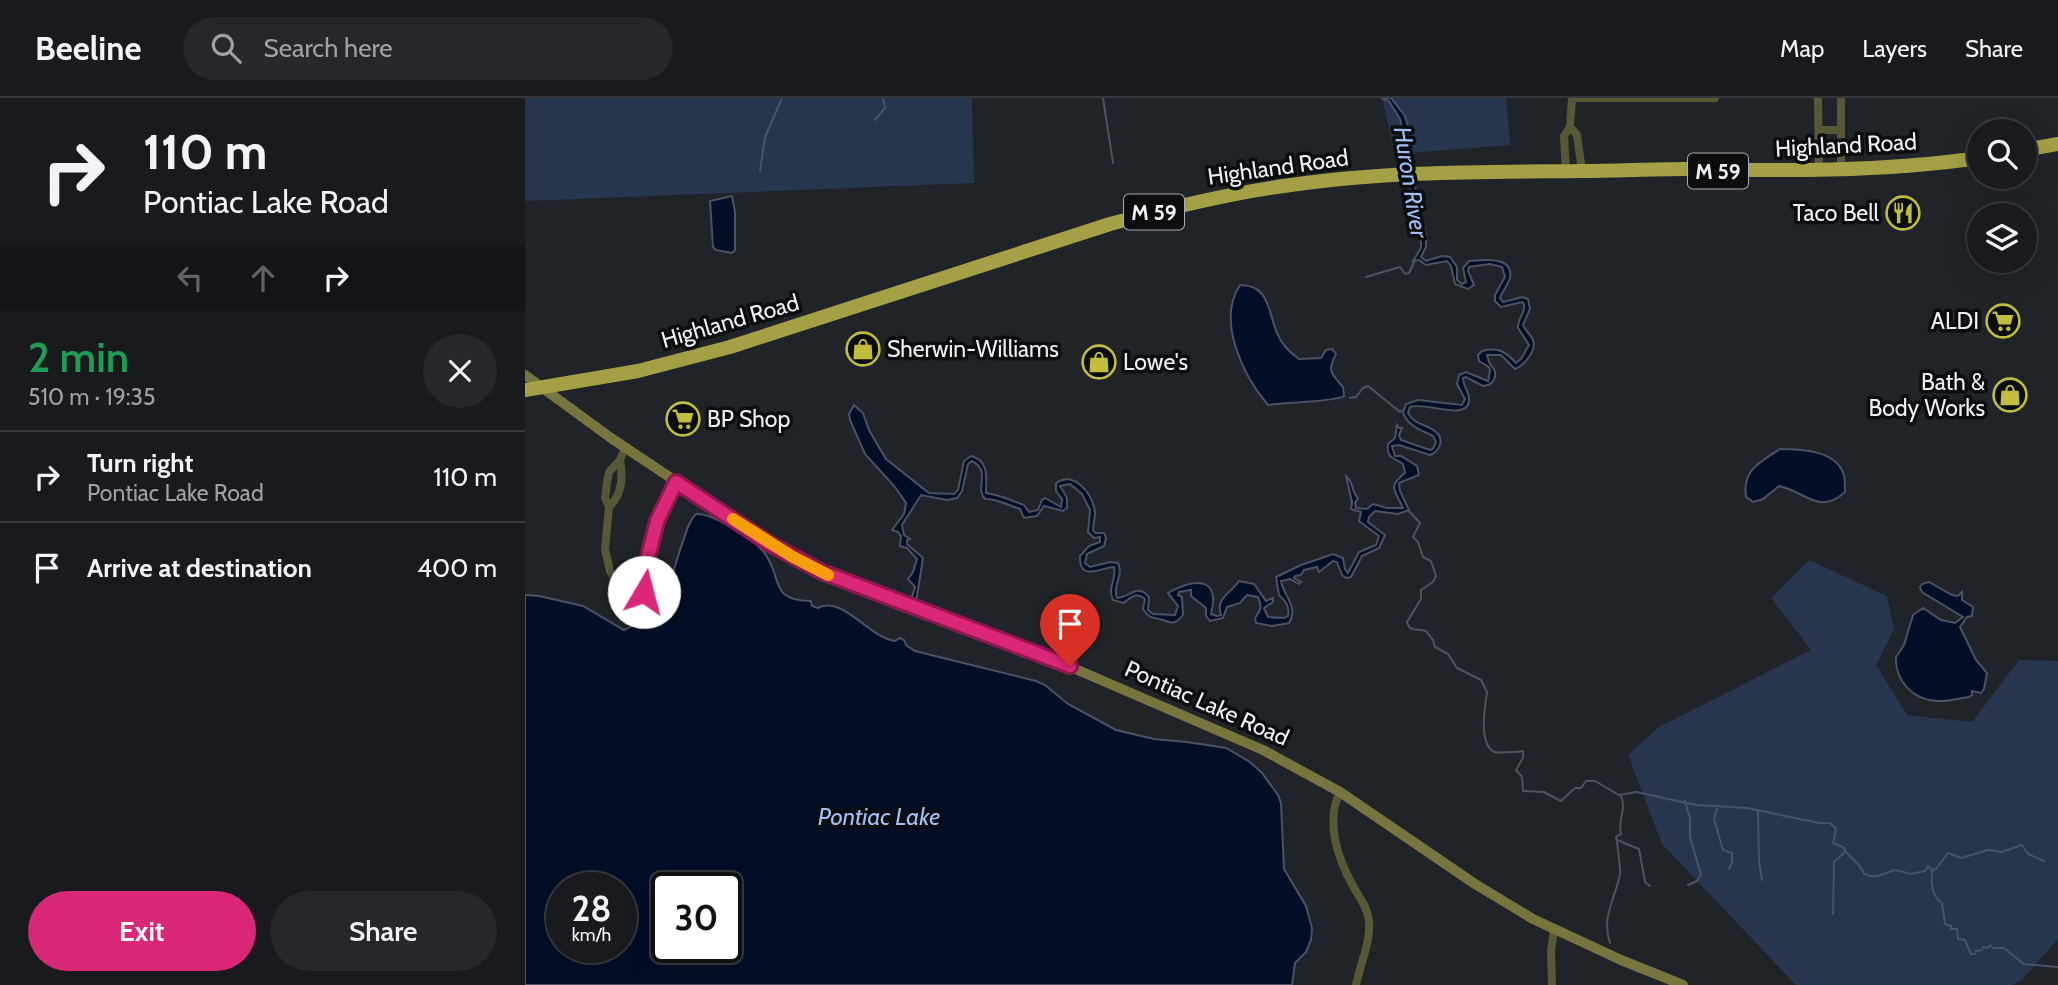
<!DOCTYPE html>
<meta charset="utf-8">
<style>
:root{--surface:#181a1e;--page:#25272b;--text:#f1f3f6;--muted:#9fa1a4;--line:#36383c;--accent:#db2777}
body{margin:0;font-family:Cabin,sans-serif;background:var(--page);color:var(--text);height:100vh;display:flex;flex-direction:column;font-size:26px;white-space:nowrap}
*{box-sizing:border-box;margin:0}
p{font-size:23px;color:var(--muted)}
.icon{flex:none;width:38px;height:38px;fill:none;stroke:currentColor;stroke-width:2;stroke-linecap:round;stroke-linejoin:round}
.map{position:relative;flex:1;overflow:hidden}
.side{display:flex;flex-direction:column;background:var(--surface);width:525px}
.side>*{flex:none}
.banner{background:#181a1e;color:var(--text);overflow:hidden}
.controls{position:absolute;left:1442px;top:21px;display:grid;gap:14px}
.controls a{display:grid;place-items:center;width:70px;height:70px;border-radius:50%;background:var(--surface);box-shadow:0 7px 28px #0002,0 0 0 2px var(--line);font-size:35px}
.speed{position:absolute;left:21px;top:774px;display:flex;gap:14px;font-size:35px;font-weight:700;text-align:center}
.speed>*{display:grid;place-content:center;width:91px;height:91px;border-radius:50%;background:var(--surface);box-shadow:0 7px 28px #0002,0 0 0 2px var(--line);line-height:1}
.speed small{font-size:18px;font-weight:400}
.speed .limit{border:4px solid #111;border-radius:10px;background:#fff;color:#111}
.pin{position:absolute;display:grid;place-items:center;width:60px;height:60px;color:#fff;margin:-72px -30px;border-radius:50% 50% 50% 0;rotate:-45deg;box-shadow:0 0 7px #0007}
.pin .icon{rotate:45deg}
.me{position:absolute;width:77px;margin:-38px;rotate:8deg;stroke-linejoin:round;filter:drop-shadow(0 0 5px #0008)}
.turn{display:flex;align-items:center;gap:24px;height:147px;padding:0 28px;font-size:32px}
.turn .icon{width:91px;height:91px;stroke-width:2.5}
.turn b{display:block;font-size:49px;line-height:60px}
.lanes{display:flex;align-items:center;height:66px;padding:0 28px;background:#0003;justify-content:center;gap:35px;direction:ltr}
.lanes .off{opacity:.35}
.round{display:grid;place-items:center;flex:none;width:74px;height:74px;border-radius:37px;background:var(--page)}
.head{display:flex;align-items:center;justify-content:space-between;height:119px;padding:0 28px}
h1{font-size:42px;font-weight:600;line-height:52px;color:#1e9e55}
.button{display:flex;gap:14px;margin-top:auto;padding:14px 28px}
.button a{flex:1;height:80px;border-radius:42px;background:var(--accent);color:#fff;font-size:28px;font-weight:600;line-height:80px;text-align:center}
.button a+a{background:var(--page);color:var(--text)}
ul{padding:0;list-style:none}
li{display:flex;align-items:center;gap:21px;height:91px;padding:0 28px;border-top:2px solid var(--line)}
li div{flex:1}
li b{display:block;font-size:26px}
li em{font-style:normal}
header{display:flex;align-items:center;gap:42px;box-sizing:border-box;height:98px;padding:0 35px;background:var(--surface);border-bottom:2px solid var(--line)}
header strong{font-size:33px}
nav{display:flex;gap:38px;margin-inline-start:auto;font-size:24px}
.search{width:490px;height:63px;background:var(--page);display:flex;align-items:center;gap:18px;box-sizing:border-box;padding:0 24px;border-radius:38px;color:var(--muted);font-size:26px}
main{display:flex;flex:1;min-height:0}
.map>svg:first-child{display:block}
.green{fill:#26364f}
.water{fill:#030f27;stroke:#4a5264;stroke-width:2;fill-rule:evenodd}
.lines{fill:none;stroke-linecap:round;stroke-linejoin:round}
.stream{stroke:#4a5264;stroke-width:2}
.street{stroke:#595836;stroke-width:8}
.secondary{stroke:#77753d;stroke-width:10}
.highway{stroke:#a4a045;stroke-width:14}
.route-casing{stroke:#8e194d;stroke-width:18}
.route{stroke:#db2777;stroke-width:12}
.slow{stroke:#f59e0b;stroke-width:12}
.labels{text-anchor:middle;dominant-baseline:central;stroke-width:7;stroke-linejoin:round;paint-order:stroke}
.shield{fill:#0b0d0f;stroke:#aaacaf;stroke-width:2}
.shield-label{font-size:21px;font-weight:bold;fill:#eef0f3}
.street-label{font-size:23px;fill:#eef0f3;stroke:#0b0d0f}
.poi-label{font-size:23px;fill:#eef0f3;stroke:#0b0d0f;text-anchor:end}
.water-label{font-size:24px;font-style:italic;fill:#9ec0f4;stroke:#0b0d0f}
</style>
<header>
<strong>Beeline</strong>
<div class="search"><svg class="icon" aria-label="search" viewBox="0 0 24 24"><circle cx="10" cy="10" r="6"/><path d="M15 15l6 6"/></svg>Search here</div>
<nav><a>Map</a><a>Layers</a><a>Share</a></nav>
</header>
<main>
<section class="side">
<div class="banner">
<div class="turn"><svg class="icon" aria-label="right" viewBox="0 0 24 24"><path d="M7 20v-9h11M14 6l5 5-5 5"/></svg><div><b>110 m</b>Pontiac Lake Road</div></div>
<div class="lanes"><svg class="icon off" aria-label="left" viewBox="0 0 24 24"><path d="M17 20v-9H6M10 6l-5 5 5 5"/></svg><svg class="icon off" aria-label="ahead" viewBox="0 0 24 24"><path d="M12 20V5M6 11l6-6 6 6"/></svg><svg class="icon" aria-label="right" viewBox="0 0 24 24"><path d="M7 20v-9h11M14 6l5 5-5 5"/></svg></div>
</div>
<div class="head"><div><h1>2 min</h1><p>510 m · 19:35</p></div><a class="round"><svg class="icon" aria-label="close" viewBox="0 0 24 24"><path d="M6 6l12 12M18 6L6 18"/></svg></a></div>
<ul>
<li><svg class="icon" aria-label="right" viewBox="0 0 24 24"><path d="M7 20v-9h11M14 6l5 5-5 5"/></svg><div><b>Turn right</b><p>Pontiac Lake Road</p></div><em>110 m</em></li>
<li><svg class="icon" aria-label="arrive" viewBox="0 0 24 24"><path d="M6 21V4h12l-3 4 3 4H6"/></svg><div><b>Arrive at destination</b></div><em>400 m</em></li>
</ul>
<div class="button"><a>Exit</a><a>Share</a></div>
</section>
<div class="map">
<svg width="1533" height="887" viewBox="0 0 1533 887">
<rect width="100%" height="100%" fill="#202328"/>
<!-- green -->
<path class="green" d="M0,0H447L449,85L0,103Z
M857,0H981L985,47L870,56Z
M1284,462L1362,498L1369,531L1351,567L1382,617L1447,624L1494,562L1533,563V841L1497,882L1487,887H1271L1137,746L1103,657L1134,629L1286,552L1246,500Z"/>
<!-- water -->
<path class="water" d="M856,0H866L880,18L883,29L882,42L887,53L892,106L901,137V149L896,159L901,163L917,158L925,159L932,169V182L937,186L941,184L938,170L944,163C957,162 989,157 985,180C983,187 977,194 975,200L978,204L997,199L1003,201L1005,211L998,227C1000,233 1006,236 1008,242C1012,253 999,267 990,271L976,257H962L964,264L970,273C971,282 967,287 958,288L941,279L938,280C938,288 944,293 944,301C945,325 898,303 885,309L883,315C889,327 902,326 911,334C920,342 914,354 905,357L874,347L867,348L870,358H876L892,368L894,377L874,385L875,393L884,412L873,416L850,413L844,419L843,424L860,437L854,450L837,458L826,479L821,480L817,477L812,464L808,463L794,474L792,469L779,472L776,477L770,478L769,480L776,484L774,486L765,481L756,483C759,499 774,509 764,525L747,528L731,525L730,520C736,512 737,508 733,499L722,497L715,505L702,509L698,520L685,523L681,518V510L666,498V492L654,494L653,497L657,499L658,517C651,526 647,526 638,522C628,519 624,521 618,511L620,501C611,493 606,500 598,505L588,502C582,489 592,481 589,469C574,470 554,484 555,458L564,448L575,444V439L569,440L563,434L565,412L557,396L545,386L535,388L542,400V410L538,413L519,408L512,418L499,420L495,411C482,407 474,401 460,401C449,389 467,374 447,363L443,366L437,393L432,400L422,402L396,397L377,427L379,437L385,441L382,442V446L398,460L392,498L390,503L386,502L390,489L383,481L388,474L392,461L382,450L375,448L376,438L373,434L367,432L379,416L381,405L370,389L340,356L325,322L324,316L329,307L338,315L344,332L361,361L404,395L429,396L433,392L439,363L446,358C465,363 461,380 461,395C475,397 485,402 499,407L504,414L513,412L517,402L520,400L536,409L537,401L531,393V385C548,373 565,393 569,409C572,416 568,424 568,432L570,435H579L581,440L579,448L562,456L560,465L565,469L585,464L593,465C599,478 587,487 592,500C606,499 612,485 624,499L623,512L628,516L650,517L653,508L643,495C668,481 696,477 686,516L692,518L696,517C690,500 706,495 714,483L729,486L741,503L748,500V504L739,510L743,519L759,520L763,518C765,509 760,502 754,497L751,479L776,467L808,456L818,460L820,471L823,475L834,454L851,447L854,438L834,423L836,414L826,411L827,404L821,378C829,384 826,394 833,400L830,405L831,410L842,411L848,406L862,410H878C870,392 862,389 880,375L878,366C869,360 861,360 863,346L870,340L872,327L874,330H877L874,337L876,342L905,352L908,351L911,344L908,338C896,332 884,329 878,315L881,306L893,302L937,307L940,301L932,286L934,277L941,274L963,283L965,273L964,269L954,263L953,257L957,253C973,249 980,253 991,265L996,261L1004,247L993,230C992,221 1001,215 999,206L997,204L976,209L970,203V197L980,179L977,169L965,166L944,169L943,173L949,187L943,191L930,186L926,168L922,163L901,167L894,162L888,163L896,150V144L887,109L882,53L876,43L877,29L875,21L864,3Z
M207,98L210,114V152L207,155L191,152L188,149L185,103Z
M715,187C745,187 743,214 752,235C757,247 764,254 774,261L796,260L801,252L807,251L811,256C802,273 806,276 818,289L819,298C810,304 760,304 743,307C719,279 691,223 715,187Z
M1255,351C1276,351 1311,352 1319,377C1320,382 1320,389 1320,394C1294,418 1280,393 1254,388L1238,401L1228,404L1221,399C1217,372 1235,364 1255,351Z
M171,416C188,415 226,440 238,453C259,478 242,503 286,503L287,508L293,510C318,497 344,540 370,543L375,540L379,542L381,547L390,553L511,583L520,587L543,606L591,632L629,641L662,644L701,650L725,664L737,675L753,697L756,705L759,771L781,808L787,830L786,842L781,854L770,865L767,887H0V497L14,498L58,508L99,532C144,510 142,490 157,446C161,436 163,423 171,416ZM37,789H96V849H37ZM142,789H201V849H142Z
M1404,484L1427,497L1433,498L1437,494V502L1448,509L1447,518L1442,519L1435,529L1451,562L1462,575L1459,591L1456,595L1447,593V597L1444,599C1434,600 1421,604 1412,603C1388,602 1370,583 1371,559L1379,547L1388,517L1398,510L1416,522L1430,525L1438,519L1397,494L1395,489L1397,486Z"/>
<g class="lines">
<!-- stream -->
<path class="stream" d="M578,0L588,65
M350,22L360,10L358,0
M235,73L240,39L257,0
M841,179L875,169L880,176L884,175L890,162
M825,300L831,299L838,290L843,288L875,314L878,312
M883,412L895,425L888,439L893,444L898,459L906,463L911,478L908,484L896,492V501L882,524C885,535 893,530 901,533L908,542L910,549L923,556L932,570L956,582L962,594C960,610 953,644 969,654C972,655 993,654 998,653V660L991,672L997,679L998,693L1019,694L1036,703L1050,690H1056L1061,683H1070L1094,697L1111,694L1171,707L1222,710L1294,725H1305L1311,731L1308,745L1318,749C1323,760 1335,764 1339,776C1353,782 1358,775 1370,772L1386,776L1400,773L1403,768L1407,772L1411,771L1423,755L1436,760L1463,752L1477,754L1497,747L1503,756L1519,763
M1160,703L1165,720V739L1176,777L1172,783L1163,787
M1193,708L1189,721L1198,752L1207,755V764L1204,771
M1233,714L1234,763L1237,782
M1092,742L1114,751L1120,784L1125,788
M1407,773C1406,785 1407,799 1417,805L1420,826L1426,828V831H1432L1433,841L1440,842L1446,856H1450L1451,853L1457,852L1458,849L1463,850L1465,847L1468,850H1479L1499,866L1533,869
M1308,816L1309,764L1319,755
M1085,845C1076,821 1090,800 1095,777C1096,774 1092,743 1091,739L1096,736C1092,723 1102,711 1096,698"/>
<!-- street -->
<path class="street" d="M1047,0H1190
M1293,0L1294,73
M1045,29L1047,0
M1294,32H1316
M1316,72V0
M1041,73L1039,38L1045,29L1052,37L1057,73
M100,350L95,362L84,374L82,385L80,400L84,409L80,451L85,473L100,495L114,497L119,494L122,463L132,423L151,384
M84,409C97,397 98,378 95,362
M815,694C800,724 813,761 828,788C834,799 843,810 844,823C846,843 835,867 831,887
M1027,887L1026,853L1029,832"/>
<!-- secondary -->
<path class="secondary" d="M0,277L86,340L245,446L282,467L332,489L525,560L738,652L815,694L950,786L1008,821L1096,862L1158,887"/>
<!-- highway -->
<path class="highway" d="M1500,52L1533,46
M0,292L113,273L205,249L585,126C645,110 705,95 766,87C863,73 960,74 1057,73C1091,73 1125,71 1158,71C1257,73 1356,74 1454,60"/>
</g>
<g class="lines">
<defs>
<path id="route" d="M119,494L122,463L132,423L151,384L245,446L297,474L545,568"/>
</defs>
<!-- route casing -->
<use href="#route" class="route-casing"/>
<!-- route -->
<use href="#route" class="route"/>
<!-- slow -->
<path class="slow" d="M208,421L268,459L303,477"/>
</g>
<!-- icons -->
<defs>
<symbol id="restaurant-ring" viewBox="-11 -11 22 22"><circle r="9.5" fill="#0b0d0f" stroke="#c3bd3e" stroke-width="1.5"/><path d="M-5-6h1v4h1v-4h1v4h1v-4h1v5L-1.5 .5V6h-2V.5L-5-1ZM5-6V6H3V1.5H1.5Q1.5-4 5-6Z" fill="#c3bd3e"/></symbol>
<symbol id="supermarket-ring" viewBox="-11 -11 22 22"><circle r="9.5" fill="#0b0d0f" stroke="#c3bd3e" stroke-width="1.5"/><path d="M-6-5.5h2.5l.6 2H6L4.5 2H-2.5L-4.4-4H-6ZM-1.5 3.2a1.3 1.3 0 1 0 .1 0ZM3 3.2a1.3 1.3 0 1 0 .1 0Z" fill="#c3bd3e"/></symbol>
<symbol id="shop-ring" viewBox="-11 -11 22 22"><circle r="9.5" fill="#0b0d0f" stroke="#c3bd3e" stroke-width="1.5"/><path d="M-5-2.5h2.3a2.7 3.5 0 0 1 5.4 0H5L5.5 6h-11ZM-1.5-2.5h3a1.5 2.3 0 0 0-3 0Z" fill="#c3bd3e"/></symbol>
</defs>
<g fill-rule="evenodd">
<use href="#restaurant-ring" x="1359" y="96" width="38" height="38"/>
<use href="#supermarket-ring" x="1459" y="204" width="38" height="38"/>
<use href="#shop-ring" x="319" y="232" width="38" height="38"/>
<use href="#shop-ring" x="555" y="245" width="38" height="38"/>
<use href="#shop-ring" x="1466" y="278" width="38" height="38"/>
<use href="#supermarket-ring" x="139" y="302" width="38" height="38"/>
</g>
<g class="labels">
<!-- shield labels -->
<g class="shield">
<rect x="1163" y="55.5" width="60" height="35" rx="5"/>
<rect x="599" y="96.5" width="60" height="35" rx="5"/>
</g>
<g class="shield-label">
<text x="1193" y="73">M 59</text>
<text x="629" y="114">M 59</text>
</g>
<!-- street labels -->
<g class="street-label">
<text transform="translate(1321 47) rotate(-3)">Highland Road</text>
<text transform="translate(753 69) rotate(-8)">Highland Road</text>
<text transform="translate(205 223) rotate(-16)">Highland Road</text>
<text transform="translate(682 605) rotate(24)">Pontiac Lake Road</text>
</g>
<!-- poi labels -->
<g class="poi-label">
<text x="1354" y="115">Taco Bell</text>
<text x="1454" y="223">ALDI</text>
<text x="362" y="251" text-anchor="start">Sherwin-Williams</text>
<text x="598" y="264" text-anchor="start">Lowe's</text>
<text x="1460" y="284">Bath &amp;<tspan x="1460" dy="26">Body Works</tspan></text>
<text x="182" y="321" text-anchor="start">BP Shop</text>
</g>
<!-- water labels -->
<g class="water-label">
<text transform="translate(886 84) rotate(81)">Huron River</text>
<text x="354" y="718">Pontiac Lake</text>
</g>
</g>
</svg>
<div class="controls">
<a><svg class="icon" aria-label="search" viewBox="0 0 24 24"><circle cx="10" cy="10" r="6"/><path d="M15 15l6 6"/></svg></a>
<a><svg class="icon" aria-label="layers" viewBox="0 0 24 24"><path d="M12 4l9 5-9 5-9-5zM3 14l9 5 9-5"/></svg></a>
</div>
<div class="speed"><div>28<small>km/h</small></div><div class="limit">30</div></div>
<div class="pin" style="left:545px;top:568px;background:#d93025"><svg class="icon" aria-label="arrive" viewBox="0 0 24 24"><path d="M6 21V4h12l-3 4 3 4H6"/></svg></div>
<svg class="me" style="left:119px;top:494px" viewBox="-20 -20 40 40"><circle r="19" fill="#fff"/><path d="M0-13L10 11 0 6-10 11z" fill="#db2777"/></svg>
</div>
</main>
